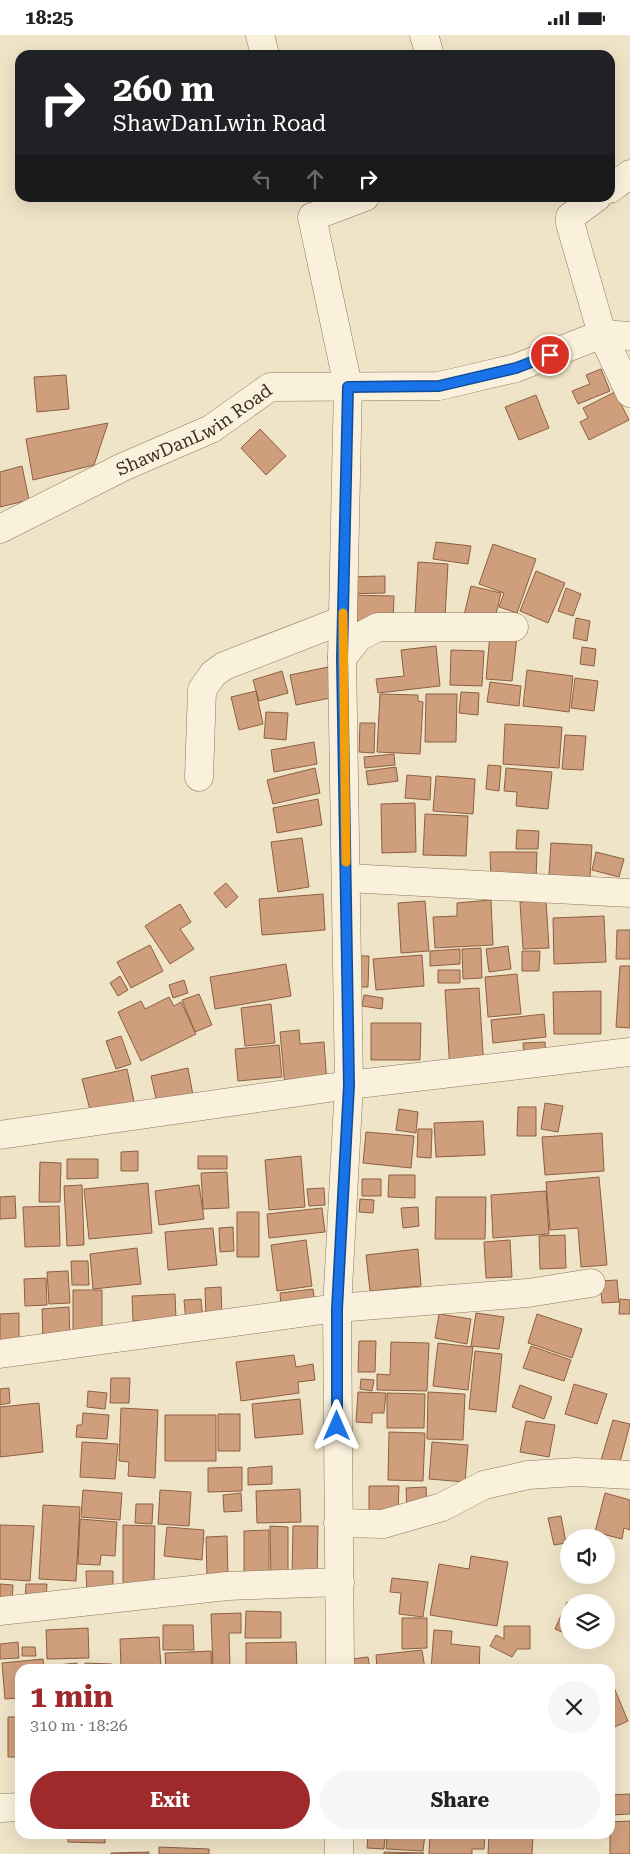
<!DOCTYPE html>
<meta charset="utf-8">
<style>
:root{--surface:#fff;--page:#f6f6f6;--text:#202124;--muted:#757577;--accent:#9e2a2b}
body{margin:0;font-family:"Roboto Serif",serif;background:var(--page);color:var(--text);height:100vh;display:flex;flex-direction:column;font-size:19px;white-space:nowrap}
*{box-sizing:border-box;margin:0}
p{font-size:16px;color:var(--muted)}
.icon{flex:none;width:28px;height:28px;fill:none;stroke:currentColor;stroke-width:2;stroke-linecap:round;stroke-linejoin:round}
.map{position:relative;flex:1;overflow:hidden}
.details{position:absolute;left:15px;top:1629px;width:600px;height:175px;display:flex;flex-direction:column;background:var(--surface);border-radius:15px;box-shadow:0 5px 20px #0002}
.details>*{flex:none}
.hud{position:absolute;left:15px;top:15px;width:600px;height:152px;border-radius:15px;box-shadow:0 5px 20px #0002;background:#202124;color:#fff;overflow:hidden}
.controls{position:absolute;left:560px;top:1494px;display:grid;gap:10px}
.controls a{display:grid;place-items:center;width:55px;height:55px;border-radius:50%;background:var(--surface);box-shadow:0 5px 20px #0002;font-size:25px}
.pin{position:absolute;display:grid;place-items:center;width:42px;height:42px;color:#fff;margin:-21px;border:2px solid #fff;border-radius:50%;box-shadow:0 1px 5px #0007}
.me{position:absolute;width:55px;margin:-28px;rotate:0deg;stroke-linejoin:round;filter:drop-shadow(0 0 4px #0008)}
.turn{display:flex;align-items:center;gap:18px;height:105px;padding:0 15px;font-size:22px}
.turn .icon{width:65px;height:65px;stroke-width:2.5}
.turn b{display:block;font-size:35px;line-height:42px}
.lanes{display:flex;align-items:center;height:48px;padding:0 15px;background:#0003;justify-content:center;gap:25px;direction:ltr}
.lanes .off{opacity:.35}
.round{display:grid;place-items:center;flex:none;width:52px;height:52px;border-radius:26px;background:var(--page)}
.overview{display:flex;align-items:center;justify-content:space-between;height:85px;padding:0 15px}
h1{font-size:30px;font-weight:700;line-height:38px;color:var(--accent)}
.button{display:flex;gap:10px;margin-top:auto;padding:10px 15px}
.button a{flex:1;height:58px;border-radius:30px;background:var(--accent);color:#fff;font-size:20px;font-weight:700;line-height:58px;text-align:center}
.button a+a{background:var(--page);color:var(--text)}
.status{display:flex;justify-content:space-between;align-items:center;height:35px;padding:0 25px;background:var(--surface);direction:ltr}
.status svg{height:14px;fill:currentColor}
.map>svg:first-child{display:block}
.building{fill:#cf9f7d;stroke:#8d5f41}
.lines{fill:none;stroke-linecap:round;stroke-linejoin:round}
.minor-casing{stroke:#8d765c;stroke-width:29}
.minor{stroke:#faf1dc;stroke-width:28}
.route-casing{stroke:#114b97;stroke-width:12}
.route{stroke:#1a73e8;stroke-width:9}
.slow{stroke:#f59e0b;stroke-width:9}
.labels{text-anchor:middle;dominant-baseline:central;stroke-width:4;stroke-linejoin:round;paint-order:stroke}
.street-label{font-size:18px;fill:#3d2e20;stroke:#f7eed8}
</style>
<div class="status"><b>18:25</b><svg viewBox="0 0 49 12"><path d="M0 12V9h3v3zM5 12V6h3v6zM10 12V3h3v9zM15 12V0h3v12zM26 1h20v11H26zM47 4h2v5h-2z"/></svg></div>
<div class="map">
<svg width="630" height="1819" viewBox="0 0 630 1819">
<rect width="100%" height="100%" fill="#f0e4c8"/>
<!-- building -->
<path class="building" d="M601,334L610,356L578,369L572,356L590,349L586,340Z
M66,340L69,374L37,377L34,342Z
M615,357L629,385L589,405L580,387L588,383L583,373Z
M536,360L549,393L519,405L505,372Z
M108,388L94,430L33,445L26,404Z
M260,394L286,421L266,440L241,413Z
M22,431L29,465L0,472V437Z
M436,507L471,511L468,529L433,524Z
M493,509L536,524L517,578L499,572L504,558L479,549Z
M418,527L448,529L445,582L415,580Z
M536,536L565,548L548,588L520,576Z
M385,541V558L345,559V542Z
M471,551L501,558L494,588L464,580Z
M566,553L581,559L573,581L558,576Z
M347,560L394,561L393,588L347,587Z
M576,583L590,586L587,606L573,603Z
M490,599L517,601L512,646L486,644Z
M436,611L440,651L378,658L376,644L404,641L401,615Z
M582,612L596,614L594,631L580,629Z
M451,615L484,616L482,651L450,650Z
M328,632L335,662L296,670L290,640Z
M527,635L573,641L569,677L523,671Z
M282,636L288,658L259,666L253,645Z
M575,643L598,646L594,676L571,673Z
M490,647L521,651L519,671L487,667Z
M256,656L263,689L239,695L231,662Z
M461,657L479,658L478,680L459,678Z
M380,659L418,660V666L423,667L420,719L377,717Z
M426,659H457L456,707H425Z
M266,677L288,678L286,705L264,703Z
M360,688H375L374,718L359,717Z
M505,689L562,692L559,733L503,729Z
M565,700L586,701L583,735L562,734Z
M314,707L317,729L274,737L271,715Z
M394,719L395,730L365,733L364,722Z
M488,730L501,731L499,756L486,754Z
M396,732L398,746L368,750L366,736Z
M315,733L320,758L273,769L267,745Z
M506,733L552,737L548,774L516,771L517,757L504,756Z
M407,740L431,742L430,765L405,763Z
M436,741L475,744L473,779L433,776Z
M318,764L322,790L277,798L273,773Z
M415,768L416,817L382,818L381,769Z
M425,779L468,781L466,821L423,820Z
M517,795L539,796L538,814H516Z
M302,803L309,852L278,857L271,807Z
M551,808L592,810L590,842L549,840Z
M490,817H537L536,844H491Z
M596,817L624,824L619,842L592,835Z
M226,848L238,862L226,873L214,858Z
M323,859L325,895L262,900L259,864Z
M491,865L493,910L435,913L433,882L457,881V868Z
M546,865L549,913L523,914L520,867Z
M425,866L429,916L401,918L398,868Z
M180,869L191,887L180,894L194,914L170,929L145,891Z
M604,881L606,927L554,929L553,883Z
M617,895H630V924H616Z
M150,910L163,936L131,953L117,927Z
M508,911L511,934L489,937L486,914Z
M481,913L482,943L463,944L462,914Z
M460,914V929L430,931V916Z
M522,916H540L539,936H522Z
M422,920L424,951L376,955L373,924Z
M353,921H369L368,952H353Z
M286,929L291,961L215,974L210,942Z
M620,931H630V993L616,992Z
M438,935H460V948H438Z
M517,939L521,979L488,982L485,942Z
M120,941L128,955L118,961L110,948Z
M184,945L188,958L173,963L169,950Z
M479,953L484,1034L450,1036L445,955Z
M601,956V999H554L553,957Z
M199,959L212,990L195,997L182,965Z
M364,960L383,963L382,974L362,971Z
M169,962L174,971L181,967L196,999L141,1026L118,977L141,966L145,974Z
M271,969L275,1008L245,1011L241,973Z
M544,979L546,1002L493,1008L491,985Z
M371,988H421L420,1025H371Z
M299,995L300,1009L324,1007L327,1049L285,1052L280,997Z
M121,1001L131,1029L116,1034L106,1006Z
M545,1007L546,1024L524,1025L523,1008Z
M279,1010L282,1042L238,1046L235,1014Z
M188,1033L194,1066L158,1073L151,1041Z
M127,1034L138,1085L95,1094L82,1044Z
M545,1068L563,1071L558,1097L541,1094Z
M518,1072H536V1101H517Z
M399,1074L418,1077L416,1098L396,1095Z
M483,1086L485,1120L436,1122L434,1088Z
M418,1094H432L431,1123L417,1122Z
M366,1097L414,1101L411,1133L363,1128Z
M602,1098L604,1136L545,1140L542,1102Z
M138,1116V1136H121V1117Z
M198,1121H227V1134H198Z
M301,1121L305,1172L269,1175L265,1125Z
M67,1124H98V1143L67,1144Z
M40,1127L61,1128L60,1167H39Z
M227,1137L229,1173L203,1174L201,1138Z
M389,1140H415V1163L388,1162Z
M599,1142L607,1230L581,1232L578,1193L550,1195L546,1147Z
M362,1144H381V1161H362Z
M148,1148L152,1198L89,1204L84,1154Z
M82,1150L84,1210L67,1211L64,1151Z
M199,1150L204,1184L159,1190L155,1156Z
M324,1153L325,1170L309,1171L307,1154Z
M546,1156L549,1199L493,1203L491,1160Z
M15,1161L16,1183L0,1184V1162Z
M436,1162H486L485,1204H435Z
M360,1164L374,1165L373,1178L359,1177Z
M59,1171L60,1211L25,1212L23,1172Z
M418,1172L419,1191L403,1193L401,1173Z
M322,1173L325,1197L269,1203L267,1179Z
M237,1177H259V1222H237Z
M233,1192L234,1216L220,1217L219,1193Z
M213,1193L217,1230L168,1235L165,1197Z
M565,1200L566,1233L540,1234L539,1201Z
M306,1205L312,1251L277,1256L271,1210Z
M510,1205L512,1242L486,1243L484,1207Z
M137,1213L141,1249L93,1254L90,1219Z
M418,1214L421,1251L370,1256L366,1220Z
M71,1226H88L89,1250H72Z
M68,1236L70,1268L49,1269L47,1237Z
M46,1243L47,1270L25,1271L24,1244Z
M617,1245L619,1267L602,1268L600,1246Z
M221,1252L222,1283L206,1284L205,1253Z
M313,1254L315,1269L281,1272L280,1258Z
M73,1255H102V1296H73Z
M175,1259L176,1284L133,1286L132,1261Z
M201,1264L203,1284L186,1286L184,1265Z
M620,1264L630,1265V1279H619Z
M69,1272L70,1305L43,1306L42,1274Z
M19,1278V1317H0V1279Z
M476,1278L504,1282L499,1314L471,1311Z
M439,1279L471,1284L467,1309L435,1303Z
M537,1279L582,1294L572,1323L528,1308Z
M359,1306H376L375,1337H358Z
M391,1307L429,1308L427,1356L377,1355V1339L390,1340Z
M438,1308L473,1312L468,1355L433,1351Z
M531,1311L571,1325L564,1346L523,1333Z
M475,1316L502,1319L496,1377L469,1374Z
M294,1320L296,1332L313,1329L315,1345L298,1347L299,1358L241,1366L236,1327Z
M111,1343H130L129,1368H110Z
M361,1344L374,1345L372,1356L360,1354Z
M574,1349L607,1359L597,1389L565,1379Z
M520,1350L552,1362L544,1384L512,1372Z
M9,1353L10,1368L0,1370V1354Z
M88,1356L107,1358L105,1374L87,1372Z
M358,1357L386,1358L384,1378H372V1388L356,1387Z
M428,1357L465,1359L463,1405L427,1404Z
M387,1358L425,1359L424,1393H387Z
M300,1364L303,1399L255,1403L252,1369Z
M39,1368L43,1417L0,1422V1372Z
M121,1373L158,1375L155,1443L128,1441L129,1427L119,1426Z
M83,1378L109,1380L107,1404L76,1402L77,1390H82Z
M218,1379H240V1416H218Z
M165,1380H216V1426H165Z
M613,1385L630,1389L619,1431L601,1425Z
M526,1386L555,1390L549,1422L520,1417Z
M389,1397L425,1398L423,1446L388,1445Z
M82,1407L118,1409L115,1444L80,1442Z
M432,1407L468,1410L465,1447L429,1444Z
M272,1431V1449L248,1450V1433Z
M242,1432V1456L208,1457V1433Z
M369,1451H399L398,1476H369Z
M426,1452L427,1473L407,1475L406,1453Z
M300,1454L301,1487L257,1488L256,1456Z
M83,1455L122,1458L120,1485L81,1482Z
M160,1455L191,1457L189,1491L158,1489Z
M241,1458L242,1476L224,1477L223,1460Z
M605,1458L630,1465V1495L624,1493L622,1504L595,1497Z
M136,1469H153L152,1489L135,1488Z
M43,1470L80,1472L76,1546L39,1544Z
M561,1481L566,1508L554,1510L548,1483Z
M80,1484L117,1487L115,1521L101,1520L100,1530L78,1529Z
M0,1490L34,1491L30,1546L0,1544Z
M123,1490L155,1491L154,1550H123Z
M270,1491L288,1492V1541H271Z
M293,1491H318L317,1544L292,1543Z
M167,1492L204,1495L202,1525L164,1521Z
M269,1495V1543L244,1544V1496Z
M227,1501L228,1542L207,1543L206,1502Z
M471,1521L508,1527L497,1591L430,1580L439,1529L469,1534Z
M86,1536H113V1562H87Z
M392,1543L428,1547L423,1582L399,1579L401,1558L390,1557Z
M0,1549L13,1550L12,1568L0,1567Z
M26,1549H47L46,1564L25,1563Z
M567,1567L569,1568V1600L555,1594Z
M246,1576L281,1577V1603H245Z
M241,1578V1598H229L230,1631L213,1632L211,1579Z
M402,1583H427V1613L402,1614Z
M163,1590H193L194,1615H163Z
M504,1591H530V1614H517L512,1622L490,1611L496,1600L504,1604Z
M88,1593L89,1623L47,1624L46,1595Z
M434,1595L452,1596L451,1609L480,1612L479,1634H431Z
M159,1602L161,1634H121L120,1604Z
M580,1605H600L597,1612Z
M18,1607L19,1623L0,1624V1609Z
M296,1607L297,1634H246V1608Z
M22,1612H35L36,1621H22Z
M422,1615L425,1634H377L376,1620Z
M211,1616L212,1634H166L165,1618Z
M368,1622L370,1634H353L352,1624Z
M43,1624L44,1634H20V1663L5,1664L2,1628Z
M77,1628V1634H47V1631Z
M85,1628L112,1629V1634H85Z
M610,1643L628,1686L610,1694Z
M8,1682H20V1722H8Z
M19,1725L20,1750H19Z
M630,1759V1779L610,1780V1760Z
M630,1786V1819H610V1787Z
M68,1799H105V1808L68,1807Z
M245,1799H282V1800L245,1801Z
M368,1799H385L384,1814L367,1813Z
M387,1799H425L423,1816L386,1814Z
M430,1799H485L484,1814H472V1819H429Z
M489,1799H533L532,1819H488Z
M159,1812L209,1814V1819H159Z
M149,1817V1819H111V1818Z
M384,1817L424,1818L384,1819Z"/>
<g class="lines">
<defs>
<g id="minor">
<path d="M260,0L265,20"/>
<path d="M424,0L430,20"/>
<path d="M610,154L630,139"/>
<path d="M597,162L570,182V188L602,299L630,358"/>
<path id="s1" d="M0,494L123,432L211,394L270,352L439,351L516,333L602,299L630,301"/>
<path d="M342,623L348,351L312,182L365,162"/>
<path d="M199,742L202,655L213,639L224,631L343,585"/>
<path d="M347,843L630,858"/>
<path d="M0,1100L349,1050L630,1017"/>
<path d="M0,1319L337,1273L528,1258L591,1248"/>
<path d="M338,1488L383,1489L442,1472L484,1450L528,1440L576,1437L630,1440"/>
<path d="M0,1576L227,1551L340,1547"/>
<path d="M340,1634L337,1273L349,1050L342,623L359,602L378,592H514"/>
<path d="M0,1773L20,1772"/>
<path d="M339,1799V1819"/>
</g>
</defs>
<!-- minor casing -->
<use href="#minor" class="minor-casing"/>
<!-- minor -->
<use href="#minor" class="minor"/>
</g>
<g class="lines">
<defs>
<path id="route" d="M337,1391V1274L349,1050L342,623L348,352L439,351L516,333L550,320"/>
</defs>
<!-- route casing -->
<use href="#route" class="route-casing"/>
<!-- route -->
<use href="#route" class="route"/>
<!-- slow -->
<path class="slow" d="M343,578L346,827"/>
</g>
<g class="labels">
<!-- street labels -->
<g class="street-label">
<text stroke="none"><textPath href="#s1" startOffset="218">ShawDanLwin Road</textPath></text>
</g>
</g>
</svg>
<div class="controls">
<a><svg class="icon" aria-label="sound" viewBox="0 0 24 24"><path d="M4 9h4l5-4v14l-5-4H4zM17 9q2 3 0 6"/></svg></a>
<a><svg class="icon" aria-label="layers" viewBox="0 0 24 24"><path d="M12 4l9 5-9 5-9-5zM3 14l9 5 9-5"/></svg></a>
</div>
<div class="pin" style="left:550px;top:320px;background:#d93025"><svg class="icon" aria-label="arrive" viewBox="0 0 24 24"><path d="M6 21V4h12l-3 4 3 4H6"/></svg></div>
<svg class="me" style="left:337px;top:1391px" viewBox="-20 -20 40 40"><path d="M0-17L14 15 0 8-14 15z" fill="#1a73e8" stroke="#fff" stroke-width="4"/></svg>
<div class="hud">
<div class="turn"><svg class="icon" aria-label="right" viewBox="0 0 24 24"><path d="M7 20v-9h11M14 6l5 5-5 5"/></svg><div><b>260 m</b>ShawDanLwin Road</div></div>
<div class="lanes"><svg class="icon off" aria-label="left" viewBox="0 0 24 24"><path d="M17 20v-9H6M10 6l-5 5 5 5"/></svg><svg class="icon off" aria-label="ahead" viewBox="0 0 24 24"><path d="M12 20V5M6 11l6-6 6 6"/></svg><svg class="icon" aria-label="right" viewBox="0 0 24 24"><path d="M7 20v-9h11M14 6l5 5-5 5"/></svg></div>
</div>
<section class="details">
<div class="overview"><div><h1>1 min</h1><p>310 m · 18:26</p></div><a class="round"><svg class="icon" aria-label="close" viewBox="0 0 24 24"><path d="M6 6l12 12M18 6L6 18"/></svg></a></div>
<div class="button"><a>Exit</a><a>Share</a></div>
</section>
</div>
